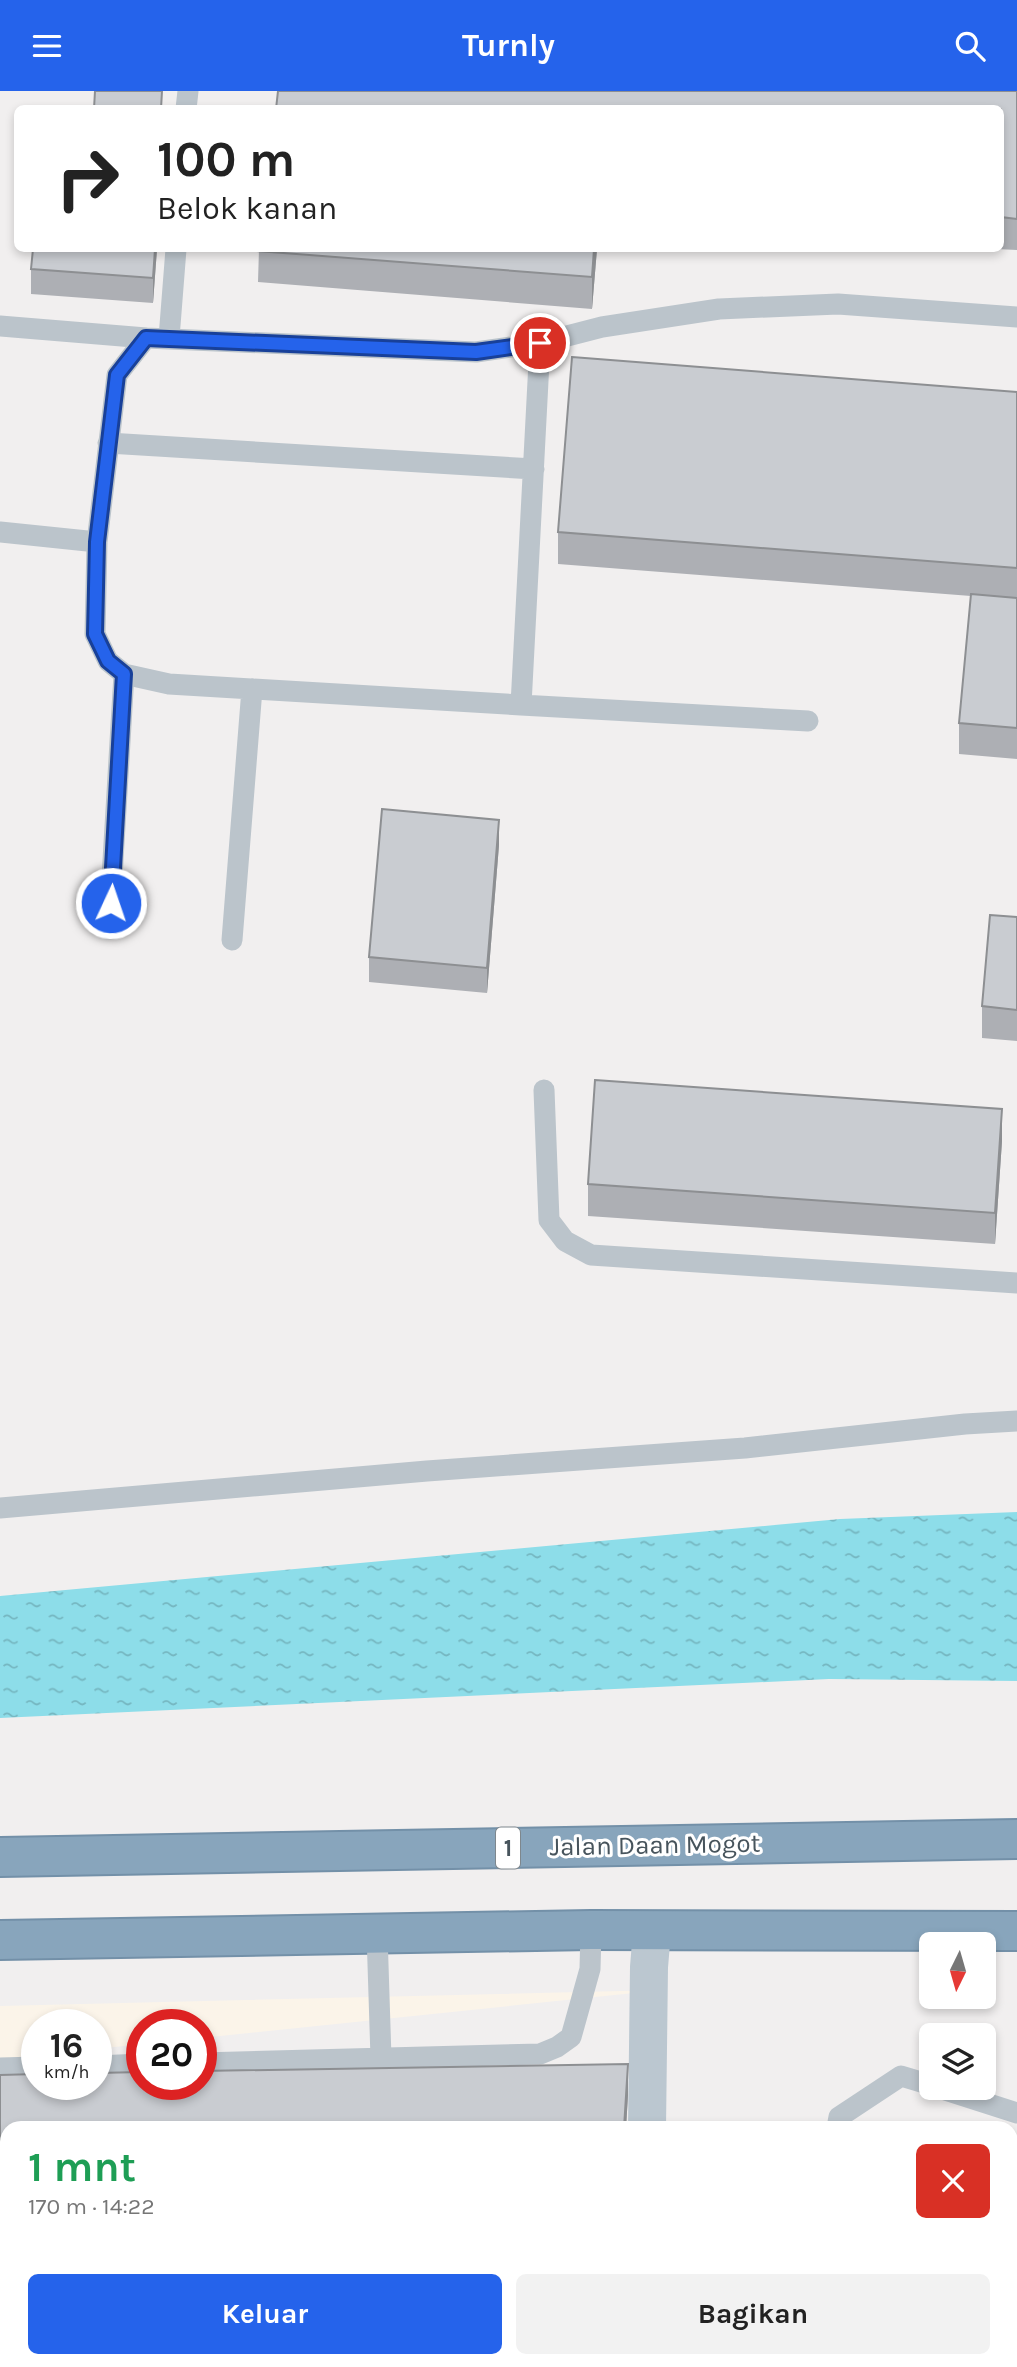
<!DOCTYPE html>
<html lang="id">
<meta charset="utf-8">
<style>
:root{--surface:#fff;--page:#f2f2f2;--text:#222;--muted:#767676;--accent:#2563eb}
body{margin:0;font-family:Karla,sans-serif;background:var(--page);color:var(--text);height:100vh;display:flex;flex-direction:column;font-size:26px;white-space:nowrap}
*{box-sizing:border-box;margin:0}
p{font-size:23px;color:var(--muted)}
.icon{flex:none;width:38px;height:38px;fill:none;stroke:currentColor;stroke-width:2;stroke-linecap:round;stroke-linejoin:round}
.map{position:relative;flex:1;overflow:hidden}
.sheet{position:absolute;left:0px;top:2030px;width:1018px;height:247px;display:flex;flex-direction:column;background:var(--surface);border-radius:21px 21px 0 0;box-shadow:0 4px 10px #0003}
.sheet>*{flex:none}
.hud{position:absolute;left:14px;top:14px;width:990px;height:147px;border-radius:10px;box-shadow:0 4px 10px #0003;background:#fff;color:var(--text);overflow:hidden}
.needle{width:46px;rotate:185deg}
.buttons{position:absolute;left:919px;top:1841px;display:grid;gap:14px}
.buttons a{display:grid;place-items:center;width:77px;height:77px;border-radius:10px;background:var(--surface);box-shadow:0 4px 10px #0003;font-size:35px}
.speed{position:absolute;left:21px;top:1918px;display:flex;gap:14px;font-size:35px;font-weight:700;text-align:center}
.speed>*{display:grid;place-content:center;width:91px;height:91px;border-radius:50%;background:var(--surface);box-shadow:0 4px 10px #0003;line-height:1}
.speed small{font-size:18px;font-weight:400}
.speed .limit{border:10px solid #d22;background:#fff;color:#111}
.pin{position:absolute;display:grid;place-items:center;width:60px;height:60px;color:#fff;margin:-30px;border:4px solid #fff;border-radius:50%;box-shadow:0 2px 7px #0007}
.me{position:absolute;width:77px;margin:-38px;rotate:3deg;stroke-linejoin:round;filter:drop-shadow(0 0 5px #0008)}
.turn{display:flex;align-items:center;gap:24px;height:147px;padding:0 28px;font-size:32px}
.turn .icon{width:91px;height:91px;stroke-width:2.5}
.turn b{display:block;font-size:49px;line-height:60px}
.round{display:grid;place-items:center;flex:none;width:74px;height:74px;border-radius:10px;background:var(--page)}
.summary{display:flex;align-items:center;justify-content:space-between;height:119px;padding:0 28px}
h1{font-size:42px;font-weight:700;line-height:52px;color:#1e9e55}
.action{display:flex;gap:14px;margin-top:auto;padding:14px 28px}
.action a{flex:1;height:80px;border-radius:10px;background:var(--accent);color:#fff;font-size:28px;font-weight:700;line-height:80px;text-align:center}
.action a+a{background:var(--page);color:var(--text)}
header{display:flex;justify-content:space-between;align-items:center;height:91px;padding:0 28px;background:var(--accent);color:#fff;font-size:32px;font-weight:700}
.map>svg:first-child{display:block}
.commercial{fill:#fbf4e9}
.water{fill:url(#water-ripples)}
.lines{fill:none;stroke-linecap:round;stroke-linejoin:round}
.highway-casing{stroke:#7390a8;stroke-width:42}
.lane{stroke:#bbc4cb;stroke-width:21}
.street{stroke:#bbc4cb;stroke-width:38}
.secondary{stroke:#bbc7d0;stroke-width:38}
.highway{stroke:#88a5bc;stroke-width:38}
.wall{fill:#adafb4}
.shaded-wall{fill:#8d8f92}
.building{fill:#c9ccd1;stroke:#8d8f92;stroke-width:2}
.route-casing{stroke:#184099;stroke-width:18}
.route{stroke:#2563eb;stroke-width:12}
.labels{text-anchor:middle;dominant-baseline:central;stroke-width:6;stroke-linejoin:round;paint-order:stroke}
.shield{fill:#fff;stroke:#7e878d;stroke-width:2}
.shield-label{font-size:24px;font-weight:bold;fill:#47545c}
.street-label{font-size:26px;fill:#47545c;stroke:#fff}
</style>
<header><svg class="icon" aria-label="menu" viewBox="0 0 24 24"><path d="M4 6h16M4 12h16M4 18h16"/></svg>Turnly<svg class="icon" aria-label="search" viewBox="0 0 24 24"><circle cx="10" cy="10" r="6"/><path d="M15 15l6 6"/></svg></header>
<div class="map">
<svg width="1017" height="2276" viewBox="0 0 1017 2276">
<defs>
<pattern id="water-ripples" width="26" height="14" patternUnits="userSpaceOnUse" patternTransform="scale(1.75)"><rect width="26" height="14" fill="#8ddde9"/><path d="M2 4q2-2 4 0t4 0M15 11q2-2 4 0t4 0" fill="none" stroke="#75b6c0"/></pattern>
</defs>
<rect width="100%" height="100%" fill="#f1efef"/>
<!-- commercial -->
<path class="commercial" d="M663,1899L201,1947V1934H142V1953L96,1958V1934H37V1964L0,1968V1915Z"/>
<!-- water -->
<path class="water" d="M1017,1421V1590L829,1588L0,1627V1505L840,1428Z"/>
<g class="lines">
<defs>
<path id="highway" d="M0,1766L1017,1748
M0,1849L591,1839L1017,1840"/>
</defs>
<!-- highway casing -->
<use href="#highway" class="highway-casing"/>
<!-- lane -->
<path class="lane" d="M186,18L188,0
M0,235L146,247
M169,247L176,158
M540,252L521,614L169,593L124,583L108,570L95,543L97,451L117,284L146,247L476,261L540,252L602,236L719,218L838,213L1017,226
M108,352L534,378
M0,441L97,451
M521,614L808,630
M109,837L124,583
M232,849L252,598
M544,999L549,1129L565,1150L591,1164L1017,1192
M0,1417L427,1380L745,1357L965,1333L1017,1330
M377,1842L381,1967
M201,1972L540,1963L557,1956L571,1946L590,1878L591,1839
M96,1975L142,1973
M0,1977L37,1976
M939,1997L1017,2022
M837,2037L839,2026L901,1985L931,1994
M830,2270V2276
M779,2276V2270"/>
<!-- street -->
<path class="street" d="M527,2276L562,2270"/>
<!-- secondary -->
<path class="secondary" d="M647,2037L649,1876L652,1840
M644,2276V2270"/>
<!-- highway -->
<use href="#highway" class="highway"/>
</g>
<!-- wall -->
<path class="wall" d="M1017,0V159L996,158H1001V18Z
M157,158L153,212L31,203V178Z
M259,158H597L592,218L258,191Z
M1017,301V668L959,663V632L971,505L558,473V441Z
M499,754L487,902L369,891V866Z
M1017,826V950L982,947V915Z
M1002,1050L995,1153L588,1125V1093Z
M0,1984L628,2004L626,2037H7V2270H477L432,2276H0Z"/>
<!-- shaded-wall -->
<path class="shaded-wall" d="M155,158H157L153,212V187Z
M594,158H597L592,218V186Z
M499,729V754L487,902V877Z
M1002,1018V1050L995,1153V1122Z
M628,1973V2004L626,2037H624Z"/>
<!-- building -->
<path class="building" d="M95,0H162L161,18H94Z
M278,0H1017V128L1001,126V18H276Z
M33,158H155L153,187L31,178Z
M259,158H594L592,186L258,160Z
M572,266L1017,301V477L558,441Z
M971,503L1017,507V637L959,632Z
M382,718L499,729L487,877L369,866Z
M990,824L1017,826V919L982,915Z
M595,989L1002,1018L995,1122L588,1093Z
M628,1973L624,2037H7V2157H0V1984L37,1983V1993H96V1982L142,1981V1993H201V1980Z
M1012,2090L1017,2094V2276H890L889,2270H1012Z
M7,2183V2270H295L250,2276H0V2184Z"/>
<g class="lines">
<defs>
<path id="route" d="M111,812L124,583L108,570L95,543L97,451L117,284L146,247L476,261L540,252"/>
</defs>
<!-- route casing -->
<use href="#route" class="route-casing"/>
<!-- route -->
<use href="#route" class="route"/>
</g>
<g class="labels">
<!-- shield labels -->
<rect class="shield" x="496" y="1736.5" width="24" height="41" rx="5"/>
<g class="shield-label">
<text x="508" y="1757">1</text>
</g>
<!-- street labels -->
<g class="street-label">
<text transform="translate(655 1754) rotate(-1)">Jalan Daan Mogot</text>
</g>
</g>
</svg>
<div class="buttons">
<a><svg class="needle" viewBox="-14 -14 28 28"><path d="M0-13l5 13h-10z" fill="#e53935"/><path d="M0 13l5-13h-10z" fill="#767676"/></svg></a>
<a><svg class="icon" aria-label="layers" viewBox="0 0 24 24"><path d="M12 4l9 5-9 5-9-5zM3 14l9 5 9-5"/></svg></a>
</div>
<div class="speed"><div>16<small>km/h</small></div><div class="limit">20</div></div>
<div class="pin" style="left:540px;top:252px;background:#d93025"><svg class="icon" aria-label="arrive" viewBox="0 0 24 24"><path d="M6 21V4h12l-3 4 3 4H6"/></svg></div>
<svg class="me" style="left:111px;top:812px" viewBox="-20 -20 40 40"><circle r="17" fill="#2563eb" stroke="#fff" stroke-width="3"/><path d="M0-11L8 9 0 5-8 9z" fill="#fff"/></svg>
<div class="hud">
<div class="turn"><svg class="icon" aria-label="right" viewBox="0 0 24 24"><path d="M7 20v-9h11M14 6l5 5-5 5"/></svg><div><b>100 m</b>Belok kanan</div></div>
</div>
<section class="sheet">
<div class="summary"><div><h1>1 mnt</h1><p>170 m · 14:22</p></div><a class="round" style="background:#d93025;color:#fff"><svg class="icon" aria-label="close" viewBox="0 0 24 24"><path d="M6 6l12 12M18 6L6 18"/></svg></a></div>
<div class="action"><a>Keluar</a><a>Bagikan</a></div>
</section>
</div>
